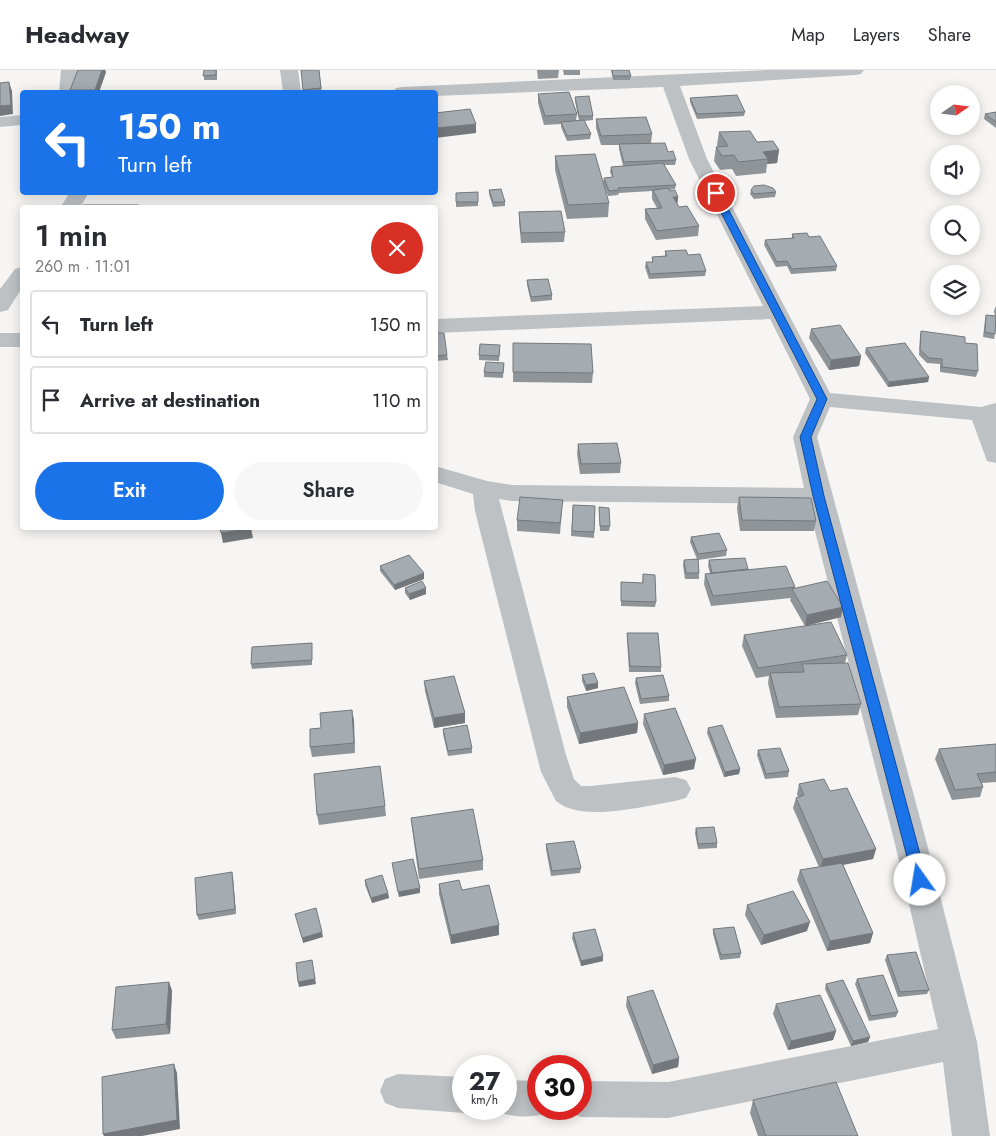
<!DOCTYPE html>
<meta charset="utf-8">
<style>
:root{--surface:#fff;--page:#f7f7f7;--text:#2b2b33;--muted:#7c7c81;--line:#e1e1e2;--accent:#1a73e8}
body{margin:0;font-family:Jost,sans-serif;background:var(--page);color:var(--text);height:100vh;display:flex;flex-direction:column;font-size:19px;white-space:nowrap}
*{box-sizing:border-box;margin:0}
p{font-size:16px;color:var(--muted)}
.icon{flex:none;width:28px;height:28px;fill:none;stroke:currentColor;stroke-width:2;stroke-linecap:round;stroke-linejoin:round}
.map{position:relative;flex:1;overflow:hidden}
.sheet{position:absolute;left:20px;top:135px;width:418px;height:325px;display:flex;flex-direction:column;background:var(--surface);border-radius:5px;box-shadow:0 2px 12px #0003}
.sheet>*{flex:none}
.top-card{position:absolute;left:20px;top:20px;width:418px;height:105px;border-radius:5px;box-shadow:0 2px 12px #0003;background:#1a73e8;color:#fff;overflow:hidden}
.needle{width:32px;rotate:76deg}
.fabs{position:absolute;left:930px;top:15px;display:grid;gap:10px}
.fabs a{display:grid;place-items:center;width:50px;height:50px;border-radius:50%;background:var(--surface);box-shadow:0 2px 12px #0003;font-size:25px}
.speed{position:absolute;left:452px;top:985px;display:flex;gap:10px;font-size:25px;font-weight:700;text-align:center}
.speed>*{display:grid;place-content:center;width:65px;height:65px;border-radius:50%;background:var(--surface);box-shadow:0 2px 12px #0003;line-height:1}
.speed small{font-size:12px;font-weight:400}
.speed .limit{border:8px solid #d22;background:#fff;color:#111}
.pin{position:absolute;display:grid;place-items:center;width:42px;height:42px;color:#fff;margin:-21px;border:2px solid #fff;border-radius:50%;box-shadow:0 1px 5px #0007}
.me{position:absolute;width:55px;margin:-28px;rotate:347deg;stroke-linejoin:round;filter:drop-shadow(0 0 4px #0008)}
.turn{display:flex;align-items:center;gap:18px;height:105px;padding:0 15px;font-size:22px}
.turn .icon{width:65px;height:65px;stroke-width:2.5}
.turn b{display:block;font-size:35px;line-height:42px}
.round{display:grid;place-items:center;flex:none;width:52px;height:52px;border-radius:26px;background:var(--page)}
.head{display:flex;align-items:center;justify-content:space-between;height:85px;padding:0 15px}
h1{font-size:30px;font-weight:600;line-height:38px}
.primary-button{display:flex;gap:10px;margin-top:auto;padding:10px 15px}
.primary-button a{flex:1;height:58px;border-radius:30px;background:var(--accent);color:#fff;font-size:20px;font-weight:600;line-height:58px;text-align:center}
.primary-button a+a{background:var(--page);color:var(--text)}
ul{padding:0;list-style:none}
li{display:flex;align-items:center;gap:15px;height:68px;margin:0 10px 8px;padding:0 5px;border:2px solid var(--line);border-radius:5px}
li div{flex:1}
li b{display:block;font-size:19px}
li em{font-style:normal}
header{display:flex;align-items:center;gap:30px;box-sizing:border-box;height:70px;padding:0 25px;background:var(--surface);border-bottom:1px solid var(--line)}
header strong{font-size:24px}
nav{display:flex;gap:28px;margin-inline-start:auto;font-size:18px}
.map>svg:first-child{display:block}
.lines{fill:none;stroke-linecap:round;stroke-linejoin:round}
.minor{fill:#bdc1c4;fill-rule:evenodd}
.wall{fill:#8e9498}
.shaded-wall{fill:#74787c}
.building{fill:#a5acb1;stroke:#74787c}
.route{fill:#1a73e8;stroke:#114b97}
</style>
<header>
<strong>Headway</strong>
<nav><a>Map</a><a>Layers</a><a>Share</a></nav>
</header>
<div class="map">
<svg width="996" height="1066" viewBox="0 0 996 1066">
<rect width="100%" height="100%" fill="#f6f5f3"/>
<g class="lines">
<!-- minor -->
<path class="minor" d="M61,0H79L77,22H59Z
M280,0H298L301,22H283Z
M767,0H864L861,4L855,5L680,16L707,89L830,323L981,337L996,333V393L987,391L972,350L830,337L817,367L927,774L977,972L990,1066H952L943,992L668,1048L581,1047L568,1041L567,1039H581V1011L668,1012L938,959L895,774L808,434L512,431L499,429L566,685L574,709L581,716H590L675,707L686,710L691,719L686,728L675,731C645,736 581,753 556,731L541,702L475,441L473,424L435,412V396L487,411L512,415L804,418L793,367L810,329L770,249L435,263V249L763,236L689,89L663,17L435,26V22H393L396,18L402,17Z
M22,45V55L0,57V47Z
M70,122H89L80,138H60Z
M22,197V218L8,240L0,242V219L15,199Z
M0,263H22V277H0Z
M398,1004L464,1007V1039H474L464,1043L398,1038L385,1033L380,1021L385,1009Z
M506,1010L539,1011V1039H553L552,1041C533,1049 512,1048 493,1040L492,1039H506Z"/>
</g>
<!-- wall -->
<path class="wall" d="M78,0H105L106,2L99,22H70V20Z
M204,0H217V10H204Z
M301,0H319L322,22H304Z
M537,0H559L558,8L538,9Z
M563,0H580V5H564Z
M611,0H629L631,6L630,10H613Z
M538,24L577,44L576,51H579L575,31V27L593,46V50L584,51L591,64L590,69L567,71L561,57V54L544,55L538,33Z
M690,28L745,42L744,46L697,49L690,32Z
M996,42V58L984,49L985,44Z
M596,49L652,64L651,73L668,82L676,90L675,95H664L676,115L675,119L669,120L678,127L677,135L679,137L699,156L698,166L656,170L645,149V139L657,138L652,129V121L619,123L618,125L608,126L603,112L604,108L612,107L610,102L611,97L623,96L619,79V75H601L596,58Z
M719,62L757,72L779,80L777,93L767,94L766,103L736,106L732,99L720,100L714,91L716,77H718L717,75Z
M22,73V81H21L20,76Z
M555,86L609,133L608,147L567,149L555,100Z
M489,120L505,132V136L493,137L489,124Z
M751,120L776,122L775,127L754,129L750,124Z
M478,122V136L456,137V123Z
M519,142L565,162L564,172L521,173L519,152Z
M792,164L809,167L837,196L836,201L791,204L787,196L776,197L764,175L765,170L792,168Z
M665,181L688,185L706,201L705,206L649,209L645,197L646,192H652V187H665Z
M527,210L552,225V230L531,232L527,215Z
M996,236V257L994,269L983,267L985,250L986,245L995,246L994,241Z
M811,259L861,286L859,296L829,300L809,268Z
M921,261L965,273L978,301L976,307L940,302V294L927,293L919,285L920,266Z
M435,263L447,285L448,290L435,291Z
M513,273L593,303L592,313L513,312Z
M866,278L929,307L928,312L888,317L865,283Z
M500,280L499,291L479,290V285Z
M504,293L503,308L484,307V302Z
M578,374L621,393L620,403L580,404L577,384Z
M739,427L816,451L814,461H740L737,438Z
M573,435L595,436L594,468L571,466Z
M599,437L610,456L609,461H600Z
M562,440L560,464L517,461V450Z
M691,467L727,480L726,486L698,490L699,503V509H685L683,495L684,490L697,489L690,472Z
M709,490L748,499L795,517V519L841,547L805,556L790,530L791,528L711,536L704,514L705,504L710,503L708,496Z
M380,496L424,503V509L395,520L380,501Z
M643,504L656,532L655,537L621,536V512L642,513Z
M405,518L426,524L410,530L405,523Z
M627,563L661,597V602H629L627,568Z
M744,565L847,585L845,593L861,634L858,645L776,648L768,613L769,606L756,608L742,576Z
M312,578V595L252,599L251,594Z
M582,605L598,618L586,621L582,611Z
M636,608L669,626V631L640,634L635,613Z
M424,611L465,643V653L434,658L425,621Z
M567,627L638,653L637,663L579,674L567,637Z
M352,640L355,683L312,687L310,677Z
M644,644L694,699L663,705L643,654Z
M708,658L740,699L739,704L724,707L707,663Z
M443,659L472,678V683L448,686L443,664Z
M996,674V712L982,713L983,717L980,727L952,730L935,689L939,679Z
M758,680L789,701L788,707L765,709L757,685Z
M799,714L830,721L876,779L873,789L843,795L873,863L870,873L827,881L797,810L800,800L819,797L793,738L796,728L798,727L797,724Z
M385,736L386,746L319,755L317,745Z
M411,748L483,790V800L419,809L412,758Z
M696,758L717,773V778L698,779L695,763Z
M546,774L581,798L580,803L551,806L546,779Z
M232,802L236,844L199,850L197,845Z
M365,810L388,823L389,828L372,833L365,815Z
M439,814L462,820L499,865L451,874L439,824Z
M747,835L807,861L761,875L745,845Z
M713,859L741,883L740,888L720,890L713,864Z
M573,863L603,886V891L581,896L572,868Z
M887,885L929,920L927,924L898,927L885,890Z
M857,909L898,942L896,947L869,951L855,914Z
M169,912L172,921L170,964L116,969L112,960Z
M826,914L870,967L868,972L851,976L825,919Z
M627,927L679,988L678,997L652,1004L626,936Z
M776,934L836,961L833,970L788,980L773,944Z
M753,1030L858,1066H758L750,1043Z"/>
<!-- shaded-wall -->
<path class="shaded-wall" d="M102,0H105L106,2L99,22H95V20Z
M9,12L12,21L13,44L0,46V36Z
M476,54V63L435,68V58Z
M779,80L777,93L767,94L768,89L763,82Z
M673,127H678L677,136Z
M861,286L859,296L829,300L831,290Z
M929,307L928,312L888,317L889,312Z
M251,458L253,468L223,473L221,463Z
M424,503V509L395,520L394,515Z
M426,518V524L410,530L409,524Z
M843,537L841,547L805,556L807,545Z
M598,613V618L586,621V615Z
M352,640L354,650L355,683L354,673Z
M465,643V653L434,658V648Z
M638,653L637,663L579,674L580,663Z
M696,689L694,699L663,705L664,695Z
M740,699L739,704L724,707L725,702Z
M876,779L873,789L820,799L823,789Z
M232,802L233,807L236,844L235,839Z
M420,818V823L399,827L398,822Z
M388,823L389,828L372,833L371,828Z
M810,852L807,861L761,875L764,865Z
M499,855V865L451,874V865Z
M322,862L323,867L303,873L302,868Z
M873,863L870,873L827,881L830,871Z
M603,886V891L581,896V891Z
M312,890L316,914L299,917L298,912Z
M169,912L172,921L170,964L166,954Z
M836,961L833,970L788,980L791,971Z
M870,967L868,972L851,976L853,971Z
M679,988L678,997L652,1004L653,995Z
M174,994L177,1003L180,1059L142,1066H104L103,1064Z"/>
<!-- building -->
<path class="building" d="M78,0H102L95,20H70Z
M204,0H216V5L203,6Z
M301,0H319L321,18L303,20Z
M612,0H629L631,6H613Z
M9,12L11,35L0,36V13Z
M569,22L577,44L545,46L538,24Z
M737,25L745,42L697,44L690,28Z
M589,26L593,46H579L575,27Z
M470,39L476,54L435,58V43Z
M996,42V52L985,44Z
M646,47L652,64L601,66L596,49Z
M584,50L591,64L567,66L561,52Z
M750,61L757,72L773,71L779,80L763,82L768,89L738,92L734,85L722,86L716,77L728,76L719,62Z
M665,73L668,82L673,81L676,90L624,92L619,74Z
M595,84L609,133L568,135L555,86Z
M663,93L676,115L618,118L619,120L609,121L604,108L613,107L611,97Z
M764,115L773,118L776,122L754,124L751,120L754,116Z
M668,118L670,121L675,120L678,127H673L679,137L687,136L699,156L657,161L645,139L662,138L653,120Z
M501,119L505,132H493L489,120Z
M478,122V132H456V123Z
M83,135H139L138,138H82Z
M561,141L565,162L521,163L519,142Z
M807,163L809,167L820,166L837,196L792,199L787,191L777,192L765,170L794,168L792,164Z
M686,180L688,185L700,184L706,201L650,204L646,192H653L652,187L667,186L665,181Z
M548,209L552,225L531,227L527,210Z
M986,245L996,246L995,264L985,262Z
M840,255L861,286L831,290L811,259Z
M921,261L965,267V273L977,274L978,301L942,297V289L929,288L920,280Z
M435,263H444L447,285L435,286Z
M513,273L591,274L593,303L513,302Z
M905,273L929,307L889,312L866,278Z
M480,274L500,275L499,286L479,285Z
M486,292L504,293L503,303L484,302Z
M617,373L621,393L581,394L578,374Z
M520,427L563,430L560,453L517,450Z
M739,427L811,428L816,451L742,450Z
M573,435L595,436L594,462L572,461Z
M599,437L609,438L610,456H600Z
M220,458H251L221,463Z
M719,463L727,480L698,484L691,467Z
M409,485L424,503L394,515L380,496Z
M745,488L748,499L712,503L709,490Z
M698,489L699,503H686L684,490Z
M786,496L795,517L713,526L705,504Z
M643,504L655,505L656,532L621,531V512L643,513Z
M422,511L426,518L409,524L405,518Z
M827,511L843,537L807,545L792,519Z
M831,552L847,585L758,598L744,565Z
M627,563H658L661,597L630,596Z
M312,573V590L251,594L252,577Z
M848,593L861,634L779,637L770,603L804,602L802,594Z
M594,603L598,613L586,615L582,605Z
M663,605L669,626L641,629L636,608Z
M454,606L465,643L434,648L424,611Z
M624,617L638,653L580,663L567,627Z
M675,638L696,689L664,695L644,644Z
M352,640L354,673L310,677V659L321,658L320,643Z
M467,655L472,678L448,681L443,659Z
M722,655L740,699L725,702L708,658Z
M996,674V702L977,704L983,717L955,720L939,679Z
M780,678L789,701L766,704L758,680Z
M380,696L385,736L317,745L314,704Z
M824,709L830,721L847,718L876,779L823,789L796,728L804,725L799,714Z
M473,739L483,790L419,799L411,748Z
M714,757L717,773L698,774L696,758Z
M574,771L581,798L552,801L546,774Z
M413,789L420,818L398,822L392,793Z
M842,793L873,863L830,871L800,800Z
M232,802L235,839L197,845L195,808Z
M382,805L388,823L371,828L365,810Z
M459,810L462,820L489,815L499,855L451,865L439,814Z
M793,821L810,852L764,865L747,835Z
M316,838L322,862L302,868L295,844Z
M734,857L741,883L721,885L713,859Z
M595,859L603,886L581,891L573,863Z
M916,882L929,920L900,922L887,885Z
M312,890L315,909L298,912L296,893Z
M883,905L898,942L871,946L857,909Z
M843,910L870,967L853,971L826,914Z
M169,912L166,954L112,960L116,917Z
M653,920L679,988L653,995L627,927Z
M820,925L836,961L791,971L776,934Z
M174,994L177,1050L103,1064L102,1007Z
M836,1012L858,1066H766L753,1030Z"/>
<!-- route -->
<path class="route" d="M713,121L720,123L827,329L811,367L824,426L927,810L925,814L920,815L915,814L913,810L813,426L800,367L817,329L711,123Z"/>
</svg>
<div class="fabs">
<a><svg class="needle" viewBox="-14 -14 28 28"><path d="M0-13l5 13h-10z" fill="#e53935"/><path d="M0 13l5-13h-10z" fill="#7c7c81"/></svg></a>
<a><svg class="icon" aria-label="sound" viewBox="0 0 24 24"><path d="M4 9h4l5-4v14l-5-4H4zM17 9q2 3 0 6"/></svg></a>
<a><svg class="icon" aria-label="search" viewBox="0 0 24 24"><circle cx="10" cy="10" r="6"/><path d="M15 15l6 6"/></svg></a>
<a><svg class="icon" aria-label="layers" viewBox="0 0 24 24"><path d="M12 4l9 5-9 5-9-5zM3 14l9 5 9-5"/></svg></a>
</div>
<div class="speed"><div>27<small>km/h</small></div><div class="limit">30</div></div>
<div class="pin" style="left:716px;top:123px;background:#d93025"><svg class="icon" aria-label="arrive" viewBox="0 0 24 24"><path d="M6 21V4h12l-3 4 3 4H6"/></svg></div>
<svg class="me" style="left:920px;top:810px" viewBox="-20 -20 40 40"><circle r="19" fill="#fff"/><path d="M0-13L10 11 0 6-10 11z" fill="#1a73e8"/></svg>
<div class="top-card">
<div class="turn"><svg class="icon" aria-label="left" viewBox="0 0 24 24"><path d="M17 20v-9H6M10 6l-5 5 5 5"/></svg><div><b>150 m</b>Turn left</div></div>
</div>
<section class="sheet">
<div class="head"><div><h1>1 min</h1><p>260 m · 11:01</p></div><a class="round" style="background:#d93025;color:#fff"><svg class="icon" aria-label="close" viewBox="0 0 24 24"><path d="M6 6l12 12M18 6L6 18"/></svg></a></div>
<ul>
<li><svg class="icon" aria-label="left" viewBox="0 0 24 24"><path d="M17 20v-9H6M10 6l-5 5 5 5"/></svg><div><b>Turn left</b></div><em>150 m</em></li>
<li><svg class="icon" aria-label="arrive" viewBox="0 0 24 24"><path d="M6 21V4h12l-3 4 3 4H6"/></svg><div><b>Arrive at destination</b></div><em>110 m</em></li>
</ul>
<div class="primary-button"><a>Exit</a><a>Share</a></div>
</section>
</div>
